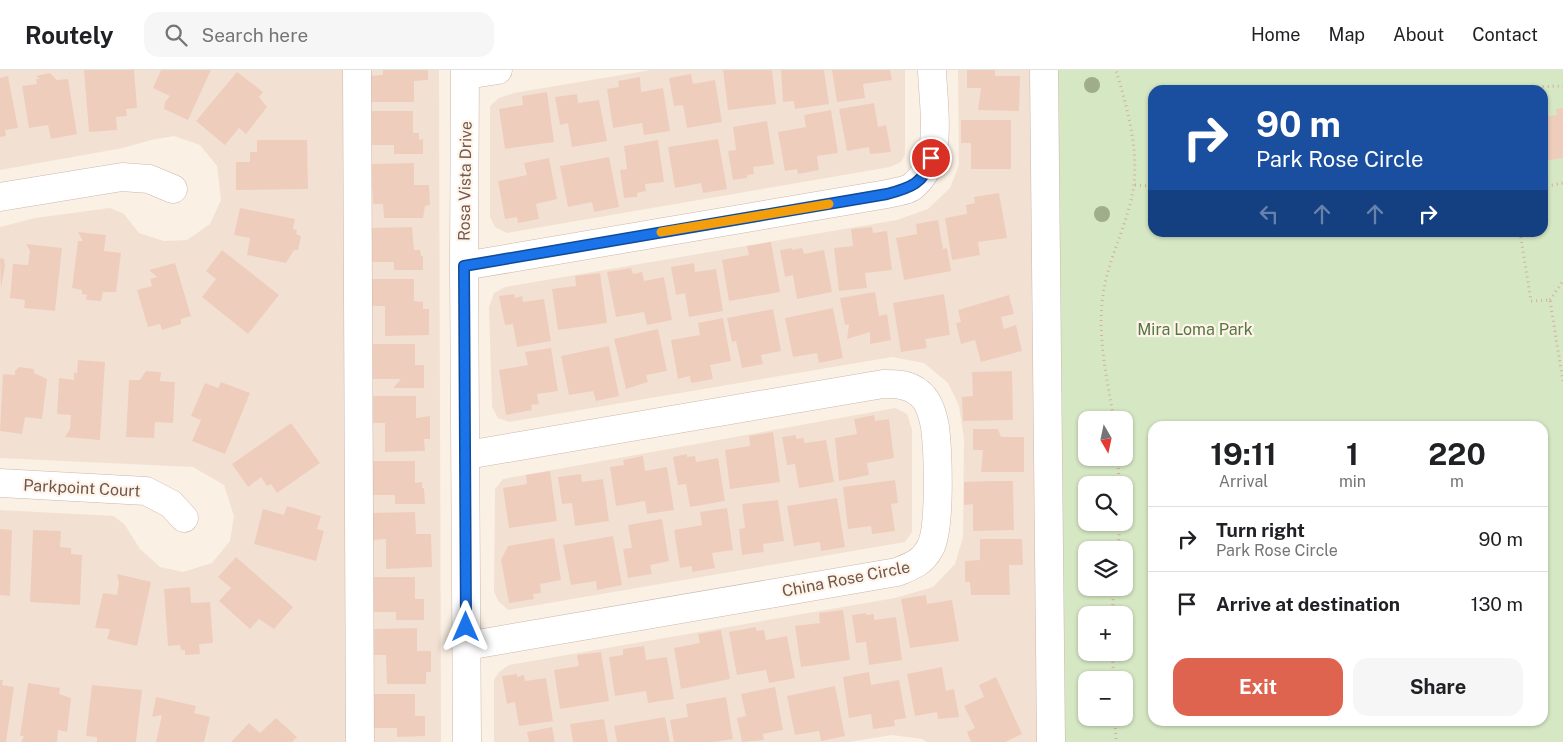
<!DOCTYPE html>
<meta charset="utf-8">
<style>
:root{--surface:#fff;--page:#f6f6f6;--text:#202124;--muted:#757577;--line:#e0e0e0;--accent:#df644f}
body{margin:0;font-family:"Public Sans",sans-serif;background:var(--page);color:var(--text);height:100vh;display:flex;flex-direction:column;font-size:19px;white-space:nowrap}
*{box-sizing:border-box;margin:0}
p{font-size:16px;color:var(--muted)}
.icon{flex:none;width:28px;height:28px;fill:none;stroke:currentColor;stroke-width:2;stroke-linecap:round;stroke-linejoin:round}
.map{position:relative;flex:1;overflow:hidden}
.details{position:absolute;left:1148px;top:351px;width:400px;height:305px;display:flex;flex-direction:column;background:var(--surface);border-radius:15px;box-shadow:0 1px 4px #0004}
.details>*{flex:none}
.banner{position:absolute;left:1148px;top:15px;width:400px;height:152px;border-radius:15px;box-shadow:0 1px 4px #0004;background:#1a4fa0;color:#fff;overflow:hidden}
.needle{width:32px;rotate:171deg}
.tools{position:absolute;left:1078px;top:341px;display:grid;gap:10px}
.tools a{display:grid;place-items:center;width:55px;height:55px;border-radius:10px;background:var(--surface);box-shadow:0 1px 4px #0004;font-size:25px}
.pin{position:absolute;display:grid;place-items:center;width:42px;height:42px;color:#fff;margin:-21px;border:2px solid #fff;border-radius:50%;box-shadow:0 1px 5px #0007}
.me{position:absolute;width:55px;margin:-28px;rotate:0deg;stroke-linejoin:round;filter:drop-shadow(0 0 4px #0008)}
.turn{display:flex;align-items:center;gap:18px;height:105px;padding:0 25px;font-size:22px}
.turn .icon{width:65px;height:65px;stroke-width:2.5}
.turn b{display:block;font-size:35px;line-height:42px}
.lanes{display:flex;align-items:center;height:48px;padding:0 25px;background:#0003;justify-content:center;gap:25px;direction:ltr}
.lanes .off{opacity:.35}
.eta{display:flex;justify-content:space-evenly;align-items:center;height:85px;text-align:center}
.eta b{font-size:30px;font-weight:700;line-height:35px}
.cta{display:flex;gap:10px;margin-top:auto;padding:10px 25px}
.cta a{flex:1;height:58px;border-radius:15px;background:var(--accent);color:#fff;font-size:20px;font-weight:700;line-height:58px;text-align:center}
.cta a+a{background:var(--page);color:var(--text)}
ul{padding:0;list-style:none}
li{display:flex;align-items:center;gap:15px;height:65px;padding:0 25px;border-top:1px solid var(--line)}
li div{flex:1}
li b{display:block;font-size:19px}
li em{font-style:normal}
header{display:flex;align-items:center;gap:30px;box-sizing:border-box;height:70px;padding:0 25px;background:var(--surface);border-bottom:1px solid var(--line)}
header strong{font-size:24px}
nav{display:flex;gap:28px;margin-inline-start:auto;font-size:18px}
.search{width:350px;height:45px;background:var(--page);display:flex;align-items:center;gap:12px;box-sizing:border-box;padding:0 18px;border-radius:15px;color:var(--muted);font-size:19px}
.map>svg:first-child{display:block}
.residential{fill:#f2e1d2}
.green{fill:#d5e7c3;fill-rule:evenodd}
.building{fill:#efcdbd}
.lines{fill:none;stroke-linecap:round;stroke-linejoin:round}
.minor-casing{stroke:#ccb7ab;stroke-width:29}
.path{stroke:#d3b0a0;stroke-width:3;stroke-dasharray:1 4;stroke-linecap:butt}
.minor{stroke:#fff;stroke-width:28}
.tree{fill:#a0ad8b}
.route-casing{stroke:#114b97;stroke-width:12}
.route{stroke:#1a73e8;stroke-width:9}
.slow{stroke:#f59e0b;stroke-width:9}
.labels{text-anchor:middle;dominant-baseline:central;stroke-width:4.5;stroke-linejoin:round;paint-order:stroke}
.street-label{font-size:16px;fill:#72564b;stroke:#fef4e9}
.park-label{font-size:16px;fill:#567743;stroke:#fef4e9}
</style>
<header>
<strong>Routely</strong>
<div class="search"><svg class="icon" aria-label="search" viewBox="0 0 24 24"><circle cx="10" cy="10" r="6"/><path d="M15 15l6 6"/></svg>Search here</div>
<nav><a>Home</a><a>Map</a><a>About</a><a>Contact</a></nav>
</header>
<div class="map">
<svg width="1563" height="672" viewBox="0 0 1563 672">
<rect width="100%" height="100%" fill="#fbf0e4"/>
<!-- residential -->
<path class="residential" d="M0,0H344L349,672H0V440L114,446L125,455L140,479L160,497L183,502L212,493L230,471L234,446L224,415L193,397L0,388V157L35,148L110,138L124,144L139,163L164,171L187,170L210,154L221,130L217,96L200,75L174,66L151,70L123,78L0,100Z
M367,0H439L441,672H372Z
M651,0H905V85L901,92L890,97L507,163L495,157L490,147V36L499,28L514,23Z
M958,0H1036L1045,672H927L922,669L892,665L849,672H494V610L499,602L509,595L895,528L933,517L955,494L963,467L964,368L959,336L948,313L924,293L892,287L509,352L498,348L492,337L489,237L494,223L505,217L897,150L928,139L950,118L959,95Z
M895,338L907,344L912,359V462L905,472L508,540L498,531L494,521L495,419L503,409Z"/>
<!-- green -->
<path class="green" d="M1036,0H1563V672H1045ZM1152,20H1542V162H1152ZM1086,350H1124V388H1086ZM1152,356H1542V651H1152ZM1086,415H1124V452H1086ZM1086,480H1124V518H1086ZM1086,545H1124V582H1086ZM1086,610H1124V648H1086Z"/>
<!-- building -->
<path class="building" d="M84,0H134L137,38L126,39L127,46L116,47L117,60L89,62Z
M161,0H211L188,50L164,39L165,32L170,26L153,18Z
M383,0H428V10L414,11V32H369V6L383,5Z
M723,0H772L776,34L728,40Z
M781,0H824L829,34L795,39L794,31L783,32Z
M832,0H890L892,10L863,14L865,28L837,32Z
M967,0H995V6H1020L1019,41L978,40L981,18H967Z
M237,2L263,22L259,27L267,37L246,64L239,58L225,75L196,51Z
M50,3L57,10L68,9L77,64L51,69L48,55L29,58L22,16L37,14L36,9H40L36,6Z
M691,4L693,14L715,10L722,52L687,58L683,35L674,36L669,8Z
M8,6L18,58L5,60L6,66L0,67V8Z
M640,7L641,22L663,18L670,61L644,65L642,53L613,58L607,19L619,17L618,11Z
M547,22L554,72L505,79L499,39L523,35L522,26Z
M577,24L578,33L599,30L607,71L572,77L568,53L560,55L555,27Z
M874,33L878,57L886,55L891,82L870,84L869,77L847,81L839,39Z
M1563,38V88L1542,91V47L1557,45L1556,39Z
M831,40L838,83L817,86L819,100L798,104L797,99L785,101L778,62L806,57L804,45Z
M369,41H413V63H419V70L423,69V84H394V75H370Z
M961,50H1011V99H971V73H961Z
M767,51L774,94L753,97L754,104L747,105V108L733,110L728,81L736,80L733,57Z
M718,69L727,119L703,123L701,113L675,118L668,77Z
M257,70H307L308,119L236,120V92H250V82H257Z
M658,70L664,112L645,114L646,121L637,123V127L624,128L620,100L627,99L624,76Z
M609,87L619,137L594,142L592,132L568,137L560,96Z
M549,88L557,129L536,134L539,149L518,153L517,147L505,149L498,111L527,105L524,93Z
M414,93V115H429L430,135L425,136L423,148H384L383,134H373L371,94Z
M999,123L1007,168L978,172L980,185L952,190L945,148L967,144L966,135L975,133L974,127Z
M240,138L295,149L293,159L297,160L296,164L301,166L298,180H294L286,193L247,185L250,168L234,165Z
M938,150L943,179L947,178L951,201L904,210L896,168L917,164L916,154Z
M412,157L414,180H420L421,186H423V200H394V192H371L370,158Z
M872,157L873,163L887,161L892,200L865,203L867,218L839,221L834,178L853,176L851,159Z
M78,162L106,165L104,181L121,183L116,222H103L101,231L86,230L87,225L82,224V220L72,218L78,171H83Z
M771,172L780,222L729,231L722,190L749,185L747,176Z
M26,174L62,178L55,241L24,238L25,230L10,228L13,194L28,195L30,181Z
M792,178V180L802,178L804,184L824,180L832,222L797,229L793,205L785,207L780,180Z
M222,180L279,225L248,264L202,227L216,209L206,201Z
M0,188L4,189L5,196L1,219Z
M175,193L191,246L181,249V254L162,260L160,254L148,257L137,220L152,216L150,209L157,207L149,200Z
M694,193L695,202L716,199L723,241L689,247L685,223L676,225L671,197Z
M631,198L633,204L642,202L644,211L664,207L672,250L647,255L644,242L616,247L607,202Z
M600,203L607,253L558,260L552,219L576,216L575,206Z
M372,209H414V231L423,232V239H429V265L385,266V236H372Z
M875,222L879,246L887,244L891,270L870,274V262L847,269L849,254L845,255L840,228Z
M514,224L515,228L522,226L523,232L544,229L551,271L517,277L513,254L505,255L499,226Z
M944,224L950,265L925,269L927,278L901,282L893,233Z
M1009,225L1014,244L1001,247L1004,259L1016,255L1022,281L981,292L975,270L961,274L956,253L961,252L958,240Z
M833,238L843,288L819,293L817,283L793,287L785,248Z
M773,239L781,281L761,285L763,294L742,298L736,271L732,272L727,248Z
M723,248L731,291L710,295L713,309L691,313L690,306L678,309L671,270L700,265L698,253Z
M658,259L667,301L646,305L648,312L626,319L614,269Z
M372,274H415V295H424V318H393L401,309H372Z
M609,276L619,326L596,331L593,321L569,325L561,286Z
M551,278L558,321L537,324L539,334L531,335L532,340L506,345L499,300L528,295L525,282Z
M78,290L105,292L100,370L65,367L70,359L71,345L57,344L59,308L74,310V303H77Z
M19,297L34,299V303L47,309L42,349L25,347L22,364L0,361L3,304L15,305V301Z
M146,301L161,302L160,311L175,312L173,353L155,352L154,368L126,367L129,310H140Z
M1012,301L1013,350L963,351L962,327L973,326L972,302Z
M221,312L250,323L225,384L192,371L201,350L191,346L205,313L218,318Z
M370,326H416V348L430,346V369H424L425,381L385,382V353H370Z
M874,345L875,351L889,349L894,388L867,393L869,405L839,411L835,368L857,364L854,349Z
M291,353L320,393L277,423L271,414L267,416L261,407L248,417L232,394Z
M973,359H998L1001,367H1024V402H981L983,380H973Z
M773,362L780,412L730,419L725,380L750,376L749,366Z
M796,365V369L803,368L805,373L826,370L834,412L799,418L795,394L787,395L782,367Z
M687,384V387L695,386L696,392L718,388L725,431L690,437L686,414L678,415L673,387Z
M643,386L645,401L667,397L674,440L647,444L645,431L616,436L610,397L624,395L623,390Z
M372,391H415V413L422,412V418H424L425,434H395V425H372Z
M550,401L557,451L509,458L503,418L527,414L526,405Z
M581,404L582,412L603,409L609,451L575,456L572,433L562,434L558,407Z
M895,410L898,433L891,434L895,461L872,464L871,456L848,459L843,417Z
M990,411H1013L1014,460L973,461V434L964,435V412Z
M837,428L845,477L821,481L820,472L794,476L787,436Z
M778,430L784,471L763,474L764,482L742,485L739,459L745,458L742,434Z
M287,436L321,446L317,459L324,461L316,491L254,474L263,439L284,445Z
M727,438L733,480L712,483L715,498L692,502V496L680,498L674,460L702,455L700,442Z
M415,442L416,464H431L432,497L386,499V469L372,470L371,443Z
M662,449L669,491L650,495L652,504L628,508L623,479L632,478L628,455Z
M0,459L12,460L10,526L0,525Z
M33,460L61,461L60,477L71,478V484L82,485L80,535L30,532Z
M613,466L622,515L597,520L596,511L571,515L563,475Z
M554,468L561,510L540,514L541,523L533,524L534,529L509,533L501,490L508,476Z
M980,469H1022L1023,495H1009L1010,525H971L970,512H965V491L980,490Z
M236,487L293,537L274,559L259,549L250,559L219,531L231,518L218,507Z
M117,504L151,512L137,576L107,569L110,559L95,558L103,523L117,525L119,513Z
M372,507H415V529H424V550H396V542H373Z
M190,517L191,533L210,532L213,573L199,574L200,584L185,585V580H181L180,575L168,576L164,519Z
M926,525L927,534L952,530L959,571L910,578L901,529Z
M843,540L850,590L801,597L795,556L820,553L819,543Z
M866,543V545L874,544V550L896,547L902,590L869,595L866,572L856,573L852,545Z
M756,557V561L764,560L766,570L787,566L795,608L769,613L766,600L737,605L729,562Z
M417,558V581H431V602H426V614H387L386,585H373V559Z
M721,560L730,609L681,619L674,578L700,573L698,564Z
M644,576L646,590L667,587L674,629L648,633L646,621L615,626L609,587L623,585V579Z
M601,582L609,631L560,639L554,600L579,596L577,585Z
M942,597L946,621L954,619L959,647L938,649L937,642L915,646L907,604Z
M869,602L871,615L899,610L906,648L894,650L895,656L873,659L871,644L849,648L843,607Z
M517,604V607L524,605L525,611L546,608L553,651L519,656L515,632L507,634L502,606Z
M996,607L1022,664L1005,672H971L967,662L975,658L964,636L984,627L979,615Z
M0,610H3L2,615L14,617L6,672H0Z
M28,613L60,618L59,624L71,628L67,662L58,660L57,672H21L24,666H20Z
M92,615L142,620L136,672H97V667L86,666Z
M835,616L845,666L821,671L819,661L795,665L787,626Z
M775,617L783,660L763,664L764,670L742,672L737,648L746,646L741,624Z
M373,624H415V646H425V666L397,667V658H374Z
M156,627L196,636L194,643L210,647L204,672H156L162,645L152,647Z
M726,627L733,669L715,672H674L670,650L688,647L686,634Z
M665,647L670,672H617L614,656Z
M276,648L297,667L292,672H231L249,653L260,663Z
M604,649L608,672H573L570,654Z
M552,657L555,672H529L527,662Z"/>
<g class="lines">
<defs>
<path id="minor" d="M357,0L360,672
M465,0L464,196L467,672
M1044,0L1051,672
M466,5L498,0
M0,127L122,107L149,109L173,119
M464,196L887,124C895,122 907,121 913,116C945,89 933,37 932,0
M0,413L146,421L171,434L184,448
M466,576L897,502C912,496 922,493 930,478C941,459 938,381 935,357C933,346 929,330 919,323C909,314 896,314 883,314L467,385"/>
</defs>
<!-- minor casing -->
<use href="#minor" class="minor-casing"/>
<!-- path -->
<path class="path" d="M1524,20L1527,17L1563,16
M1135,115L1152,116
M1542,117L1563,113
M1520,162L1531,231L1550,230L1563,312
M1550,230L1563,211
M1114,350C1107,309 1097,267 1103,225C1107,195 1121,167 1129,138C1143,92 1129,44 1116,0
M1118,388L1119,415
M1118,480L1120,452
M1112,545L1114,518
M1112,582L1114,610
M1115,648L1116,672"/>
<!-- minor -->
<use href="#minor" class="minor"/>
</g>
<!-- trees -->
<g class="tree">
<circle cx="1092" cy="15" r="8"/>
<circle cx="1102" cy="144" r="8"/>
</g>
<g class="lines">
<defs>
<path id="route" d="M466,557L464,196L887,124C910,118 925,113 931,88"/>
</defs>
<!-- route casing -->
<use href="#route" class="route-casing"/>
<!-- route -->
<use href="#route" class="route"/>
<!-- slow -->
<path class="slow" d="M661,162L829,134"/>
</g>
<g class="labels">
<!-- street labels -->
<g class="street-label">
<text transform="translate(465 111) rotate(-89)">Rosa Vista Drive</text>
<text transform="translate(82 418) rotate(3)">Parkpoint Court</text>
<text transform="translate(846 509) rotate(-11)">China Rose Circle</text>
</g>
<!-- park labels -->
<g class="park-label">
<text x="1195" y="259">Mira Loma Park</text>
</g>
</g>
</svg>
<div class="tools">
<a><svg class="needle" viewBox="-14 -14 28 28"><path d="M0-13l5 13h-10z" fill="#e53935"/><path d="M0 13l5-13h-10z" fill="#757577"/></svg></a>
<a><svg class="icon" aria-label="search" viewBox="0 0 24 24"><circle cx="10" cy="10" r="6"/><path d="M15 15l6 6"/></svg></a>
<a><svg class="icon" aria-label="layers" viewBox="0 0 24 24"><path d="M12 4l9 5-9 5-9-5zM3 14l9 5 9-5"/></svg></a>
<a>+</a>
<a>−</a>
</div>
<div class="pin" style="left:931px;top:88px;background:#d93025"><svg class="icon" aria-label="arrive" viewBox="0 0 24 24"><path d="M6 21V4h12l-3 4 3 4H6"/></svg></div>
<svg class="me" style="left:466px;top:557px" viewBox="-20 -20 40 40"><path d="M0-17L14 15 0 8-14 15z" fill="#1a73e8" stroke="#fff" stroke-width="4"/></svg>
<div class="banner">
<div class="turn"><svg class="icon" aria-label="right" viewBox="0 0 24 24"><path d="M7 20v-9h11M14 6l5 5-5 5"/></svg><div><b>90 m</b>Park Rose Circle</div></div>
<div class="lanes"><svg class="icon off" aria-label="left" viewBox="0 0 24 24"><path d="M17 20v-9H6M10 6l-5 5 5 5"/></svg><svg class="icon off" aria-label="ahead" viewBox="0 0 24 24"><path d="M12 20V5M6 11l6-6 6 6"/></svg><svg class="icon off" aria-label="ahead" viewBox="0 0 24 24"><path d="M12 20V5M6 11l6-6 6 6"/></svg><svg class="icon" aria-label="right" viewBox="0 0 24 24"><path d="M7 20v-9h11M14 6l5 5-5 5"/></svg></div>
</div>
<section class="details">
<div class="eta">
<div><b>19:11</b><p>Arrival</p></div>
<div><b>1</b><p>min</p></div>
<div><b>220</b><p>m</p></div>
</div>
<ul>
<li><svg class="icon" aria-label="right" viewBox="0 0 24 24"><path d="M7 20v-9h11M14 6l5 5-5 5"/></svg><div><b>Turn right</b><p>Park Rose Circle</p></div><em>90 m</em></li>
<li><svg class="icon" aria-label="arrive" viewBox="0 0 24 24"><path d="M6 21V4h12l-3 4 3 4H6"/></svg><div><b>Arrive at destination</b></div><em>130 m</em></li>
</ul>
<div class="cta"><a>Exit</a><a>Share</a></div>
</section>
</div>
